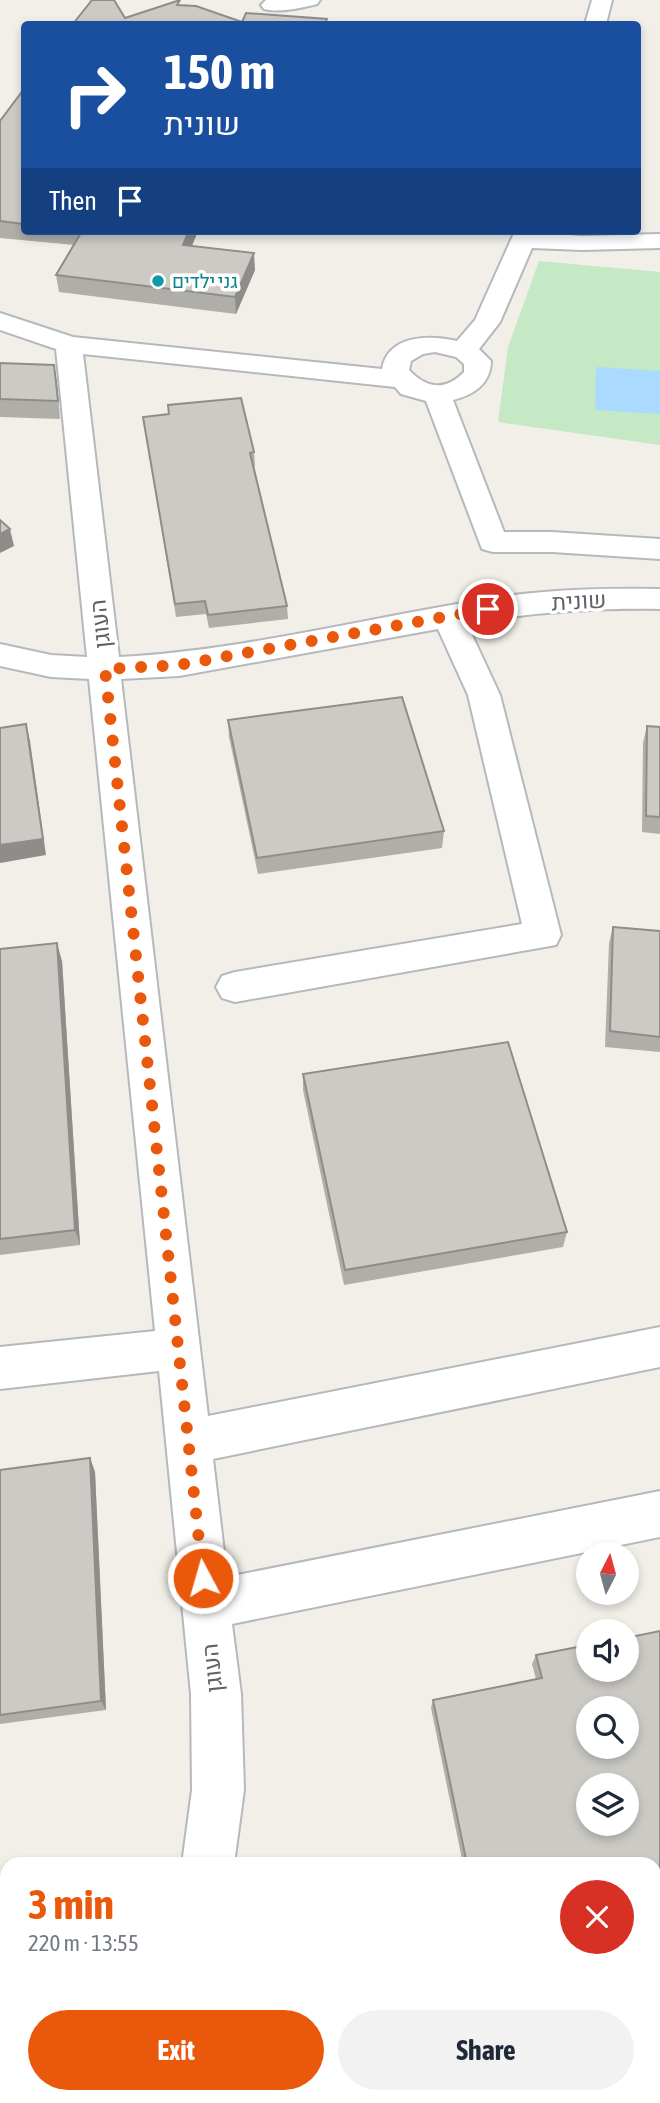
<!DOCTYPE html>
<meta charset="utf-8">
<style>
:root{--surface:#fff;--page:#f2f2f3;--text:#1f2937;--muted:#747a83;--accent:#ea580c}
body{margin:0;font-family:"Asap Condensed",Heebo,sans-serif;background:var(--page);color:var(--text);height:100vh;display:flex;flex-direction:column;font-size:26px;white-space:nowrap}
*{box-sizing:border-box;margin:0}
p{font-size:23px;color:var(--muted)}
.icon{flex:none;width:38px;height:38px;fill:none;stroke:currentColor;stroke-width:2;stroke-linecap:round;stroke-linejoin:round}
.map{position:relative;flex:1;overflow:hidden}
.details{position:absolute;left:0px;top:1857px;width:662px;height:247px;display:flex;flex-direction:column;background:var(--surface);border-radius:21px 21px 0 0;box-shadow:0 4px 10px #0003}
.details>*{flex:none}
.banner{position:absolute;left:21px;top:21px;width:620px;height:214px;border-radius:7px;box-shadow:0 4px 10px #0003;background:#1a4fa0;color:#fff;overflow:hidden}
.needle{width:46px;rotate:6deg}
.fabs{position:absolute;left:576px;top:1542px;display:grid;gap:14px}
.fabs a{display:grid;place-items:center;width:63px;height:63px;border-radius:50%;background:var(--surface);box-shadow:0 4px 10px #0003;font-size:35px}
.pin{position:absolute;display:grid;place-items:center;width:60px;height:60px;color:#fff;margin:-30px;border:4px solid #fff;border-radius:50%;box-shadow:0 2px 7px #0007}
.me{position:absolute;width:77px;margin:-38px;rotate:354deg;stroke-linejoin:round;filter:drop-shadow(0 0 5px #0008)}
.turn{display:flex;align-items:center;gap:24px;height:147px;padding:0 28px;font-size:32px}
.turn .icon{width:91px;height:91px;stroke-width:2.5}
.turn b{display:block;font-size:49px;line-height:60px}
.then{display:flex;align-items:center;height:66px;padding:0 28px;background:#0003;gap:14px;font-size:26px}
.round{display:grid;place-items:center;flex:none;width:74px;height:74px;border-radius:37px;background:var(--page)}
.headline{display:flex;align-items:center;justify-content:space-between;height:119px;padding:0 28px}
h1{font-size:42px;font-weight:700;line-height:52px;color:var(--accent)}
.button{display:flex;gap:14px;margin-top:auto;padding:14px 28px}
.button a{flex:1;height:80px;border-radius:42px;background:var(--accent);color:#fff;font-size:28px;font-weight:700;line-height:80px;text-align:center}
.button a+a{background:var(--page);color:var(--text)}
.map>svg:first-child{display:block}
.green{fill:#c5e8c5}
.water{fill:#aadaff}
.lines{fill:none;stroke-linecap:round;stroke-linejoin:round}
.minor-casing{stroke:#b5b8bc;stroke-width:4}
.minor{fill:#fff;fill-rule:evenodd}
.wall{fill:#afaea9}
.shaded-wall{fill:#8f8d8a}
.building{fill:#cccac5;stroke:#8f8d8a;stroke-width:2;fill-rule:evenodd}
.route{stroke:#ea580c;stroke-width:12;stroke-dasharray:0 21.6}
.culture-dot{fill:#0f9aa8;stroke:#fff;stroke-width:2.5}
.labels{text-anchor:middle;dominant-baseline:central;stroke-width:7;stroke-linejoin:round;paint-order:stroke}
.far-culture-label{font-size:19px;fill:#0d838f;stroke:#fff;text-anchor:start}
.street-label{font-size:23px;fill:#5f6368;stroke:#fff}
</style>
<div class="map">
<svg width="660" height="2103" viewBox="0 0 660 2103">
<rect width="100%" height="100%" fill="#f1efe8"/>
<!-- green -->
<path class="green" d="M539,261L660,272V445L498,422L508,347Z"/>
<!-- water -->
<path class="water" d="M596,367L660,371V414L595,410Z"/>
<g class="lines">
<defs>
<path id="minor" d="M266,0H320L317,4C302,8 279,13 264,9L261,5Z
M592,0H612L606,24H585Z
M515,231L582,236L660,234V248L582,250L532,248L500,322L479,349L491,361C491,383 474,395 453,400L504,532H552L660,539V559L552,552H493L482,549L426,401L401,394L395,387L83,354L119,657C250,650 377,615 506,596C557,589 609,588 660,589V609C595,608 531,612 467,624L500,695L561,935L556,945L235,1002L222,998L216,987L222,976L235,972L522,924L468,695L438,629L179,676L121,679L208,1416L660,1327V1367L213,1459L227,1577L660,1491V1537L232,1624L241,1694L244,1790L234,1864H182L192,1790L191,1694L159,1371L0,1389V1347L155,1331L89,679L51,677L0,666V644L51,655L87,657L56,349L0,330V313L73,337L382,369C388,334 431,335 457,341L475,320ZM435,352L456,357L464,364V372C445,392 426,388 409,370L411,361L423,354Z
M7,2051V2096H28L17,2103H0V2054Z
M292,2096H355L358,2103H295Z"/>
</defs>
<!-- minor casing -->
<use href="#minor" class="minor-casing"/>
<!-- minor -->
<use href="#minor" class="minor"/>
</g>
<!-- wall -->
<path class="wall" d="M24,89V231H198L192,246L255,270L236,314L59,292L56,275L74,245L0,238V121Z
M0,363L54,365L60,419L0,417Z
M168,405L254,452L255,466H254L287,606L288,619L209,628L206,614L176,617L143,417L168,414Z
M228,720L444,831L442,848L258,874L229,737Z
M647,726L660,727V834L642,832L643,743Z
M613,927L660,931V1052L605,1047L609,943Z
M0,949L62,961L80,1245L0,1255Z
M303,1074L567,1232L563,1247L344,1285L303,1090Z
M90,1458L95,1472L106,1710L0,1724V1470Z
M660,1631V1965L654,1966V1864H463L431,1708L433,1700L536,1679L532,1664L536,1655Z"/>
<!-- shaded-wall -->
<path class="shaded-wall" d="M189,231H198L185,262L183,245Z
M254,253L255,270L236,314L235,297Z
M54,365L57,383L60,419Z
M10,529L14,546L0,553V534Z
M26,724L30,741L46,855L0,863V845Z
M57,943L62,961L80,1245L75,1230Z
M90,1458L95,1472L106,1710L101,1701Z"/>
<!-- building -->
<path class="building" d="M92,0H114L125,18L180,0L177,5L196,6L242,22L246,13L327,19L325,24H73Z
M24,89V224L0,221V121Z
M82,231H189L183,245L254,253L235,297L56,275Z
M0,363L54,365L58,401L0,399Z
M241,398L254,452L250,453L287,606L208,615L205,601L175,604L143,417L169,414L168,405Z
M0,520L10,529L0,534Z
M402,697L444,831L257,858L228,720Z
M26,724L43,839L0,845V728Z
M647,726L660,727V817L646,816Z
M613,927L660,931V1037L610,1031Z
M57,943L75,1230L0,1239V949Z
M508,1042L567,1232L345,1270L303,1074Z
M90,1458L101,1701L0,1715V1470Z
M660,1631V1964L654,1965V1864H467L433,1700L542,1678L536,1655L588,1645V1670H626V1638ZM588,1708H626V1746H588ZM588,1785H626V1824H588Z"/>
<g class="lines">
<!-- route -->
<path class="route" d="M203,1578L105,669L179,665L488,609"/>
</g>
<!-- markers -->
<circle class="culture-dot" cx="158" cy="281" r="7"/>
<g class="labels">
<!-- far-culture labels -->
<g class="far-culture-label">
<text x="172" y="281">גני ילדים</text>
</g>
<!-- street labels -->
<g class="street-label">
<text transform="translate(579 601) rotate(-3)">שונית</text>
<text transform="translate(100 624) rotate(-96)">העוגן</text>
<text transform="translate(212 1668) rotate(-96)">העוגן</text>
</g>
</g>
</svg>
<div class="fabs">
<a><svg class="needle" viewBox="-14 -14 28 28"><path d="M0-13l5 13h-10z" fill="#e53935"/><path d="M0 13l5-13h-10z" fill="#747a83"/></svg></a>
<a><svg class="icon" aria-label="sound" viewBox="0 0 24 24"><path d="M4 9h4l5-4v14l-5-4H4zM17 9q2 3 0 6"/></svg></a>
<a><svg class="icon" aria-label="search" viewBox="0 0 24 24"><circle cx="10" cy="10" r="6"/><path d="M15 15l6 6"/></svg></a>
<a><svg class="icon" aria-label="layers" viewBox="0 0 24 24"><path d="M12 4l9 5-9 5-9-5zM3 14l9 5 9-5"/></svg></a>
</div>
<div class="pin" style="left:488px;top:609px;background:#d93025"><svg class="icon" aria-label="arrive" viewBox="0 0 24 24"><path d="M6 21V4h12l-3 4 3 4H6"/></svg></div>
<svg class="me" style="left:203px;top:1578px" viewBox="-20 -20 40 40"><circle r="17" fill="#ea580c" stroke="#fff" stroke-width="3"/><path d="M0-11L8 9 0 5-8 9z" fill="#fff"/></svg>
<div class="banner">
<div class="turn"><svg class="icon" aria-label="right" viewBox="0 0 24 24"><path d="M7 20v-9h11M14 6l5 5-5 5"/></svg><div><b>150 m</b>שונית</div></div>
<div class="then">Then<svg class="icon" aria-label="arrive" viewBox="0 0 24 24"><path d="M6 21V4h12l-3 4 3 4H6"/></svg></div>
</div>
<section class="details">
<div class="headline"><div><h1>3 min</h1><p>220 m · 13:55</p></div><a class="round" style="background:#d93025;color:#fff"><svg class="icon" aria-label="close" viewBox="0 0 24 24"><path d="M6 6l12 12M18 6L6 18"/></svg></a></div>
<div class="button"><a>Exit</a><a>Share</a></div>
</section>
</div>
